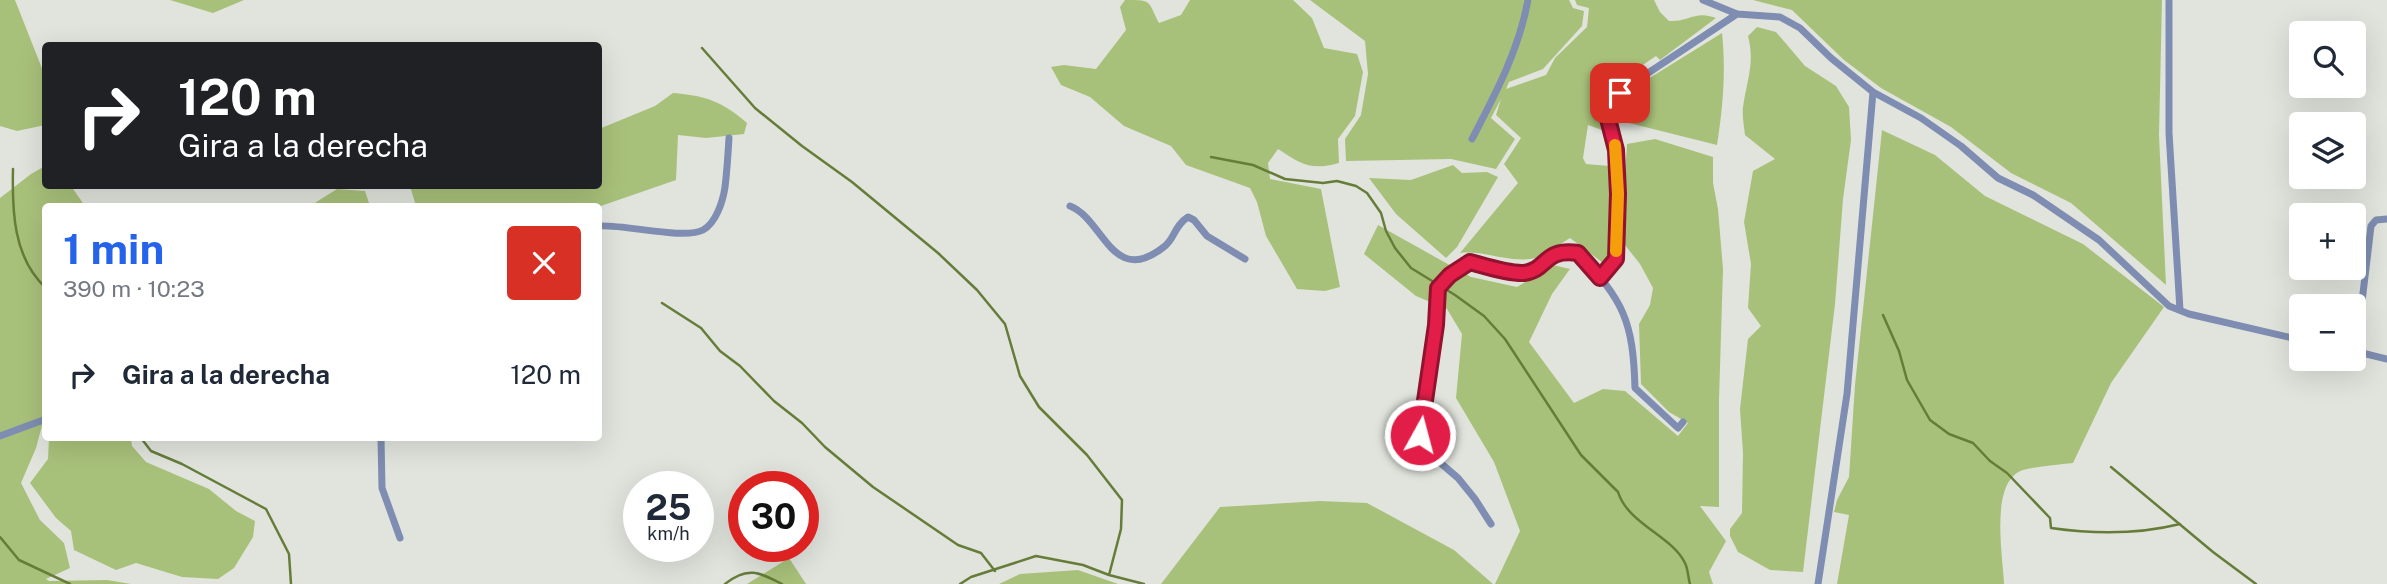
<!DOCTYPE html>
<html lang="es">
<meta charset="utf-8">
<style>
:root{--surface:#fff;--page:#f6f6f7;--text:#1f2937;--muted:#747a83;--accent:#2563eb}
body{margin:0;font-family:"Public Sans",sans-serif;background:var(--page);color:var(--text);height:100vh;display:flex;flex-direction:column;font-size:26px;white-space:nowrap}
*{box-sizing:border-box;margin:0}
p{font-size:23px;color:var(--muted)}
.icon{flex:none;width:38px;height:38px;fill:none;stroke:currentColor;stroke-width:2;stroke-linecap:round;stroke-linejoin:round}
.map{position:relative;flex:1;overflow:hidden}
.drawer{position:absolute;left:42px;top:203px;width:560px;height:238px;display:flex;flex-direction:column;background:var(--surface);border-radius:7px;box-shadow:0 7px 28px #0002}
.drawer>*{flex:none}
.guide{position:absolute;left:42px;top:42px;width:560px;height:147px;border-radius:7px;box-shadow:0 7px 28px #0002;background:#202124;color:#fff;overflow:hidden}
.fabs{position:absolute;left:2289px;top:21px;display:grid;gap:14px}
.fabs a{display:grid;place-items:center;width:77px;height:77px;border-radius:7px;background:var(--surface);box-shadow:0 7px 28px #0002;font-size:35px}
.speed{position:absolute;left:623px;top:471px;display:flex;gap:14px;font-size:35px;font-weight:700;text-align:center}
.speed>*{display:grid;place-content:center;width:91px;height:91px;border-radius:50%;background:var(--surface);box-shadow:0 7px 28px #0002;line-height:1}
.speed small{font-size:18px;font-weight:400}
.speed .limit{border:10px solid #d22;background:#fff;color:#111}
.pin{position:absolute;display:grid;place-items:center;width:60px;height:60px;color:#fff;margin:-30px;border-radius:14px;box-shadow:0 4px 10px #0006}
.me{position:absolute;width:77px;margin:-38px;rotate:7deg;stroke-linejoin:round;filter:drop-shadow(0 0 5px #0008)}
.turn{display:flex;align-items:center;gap:24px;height:147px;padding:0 21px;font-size:32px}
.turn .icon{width:91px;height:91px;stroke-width:2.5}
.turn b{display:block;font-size:49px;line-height:60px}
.round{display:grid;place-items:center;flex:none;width:74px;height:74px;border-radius:7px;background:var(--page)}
.overview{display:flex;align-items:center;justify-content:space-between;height:119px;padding:0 21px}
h1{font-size:42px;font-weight:700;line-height:52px;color:var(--accent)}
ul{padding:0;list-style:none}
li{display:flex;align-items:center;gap:21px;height:105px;padding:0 21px}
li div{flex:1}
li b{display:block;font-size:26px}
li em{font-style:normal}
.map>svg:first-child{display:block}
.green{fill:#a8c17a}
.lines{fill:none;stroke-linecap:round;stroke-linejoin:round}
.stream{stroke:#667c39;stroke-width:2.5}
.minor{stroke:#7e8db1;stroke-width:7}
.route-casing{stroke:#92132f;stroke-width:18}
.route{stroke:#e11d48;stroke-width:12}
.slow{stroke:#f59e0b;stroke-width:12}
</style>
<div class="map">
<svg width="2387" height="584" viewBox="0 0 2387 584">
<rect width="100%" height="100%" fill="#e1e4dd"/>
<!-- green -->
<path class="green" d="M0,0H15L45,76V125L17,131L0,126Z
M170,0H244L213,13Z
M1125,0C1153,0 1147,0 1159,23L1181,15L1190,0H1293L1312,18L1324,48L1357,54L1363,72L1355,116L1338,139L1339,163C1311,171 1301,164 1278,149L1268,163L1270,179L1321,189L1340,287L1325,291L1297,289L1266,236L1257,202L1250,188L1186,165L1171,146L1124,126L1090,97L1061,85L1051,67L1064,65L1096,69L1126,30L1120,7Z
M1310,0H1569L1573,8L1584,11L1582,26L1543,69L1509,82L1506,89L1546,75L1555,58L1587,27L1589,8L1577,5L1575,0H1654L1660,12L1669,21C1689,22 1695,10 1716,18L1660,60L1656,56C1621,80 1607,86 1602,130L1588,125L1583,158L1586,164L1610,166L1613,194L1610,254L1603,263L1570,238C1560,244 1547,255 1536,258C1511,264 1485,250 1460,253L1518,183L1504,164L1521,138L1496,115L1501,99L1491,118L1515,139L1496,169L1451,159L1346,161L1345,139L1361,115L1368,74L1365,41Z
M1753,0H2162L2159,135L2166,285L2071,203L2011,173L1951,127L1881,88L1844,60L1792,10Z
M1757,27L1776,32L1805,66L1836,86L1849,107L1851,140L1843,199L1835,304L1803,572L1770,570L1738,552L1730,536V529L1742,513L1743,453L1740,409L1748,339L1761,326L1748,308L1751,264L1744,222L1753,171L1775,159L1745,135C1744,126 1742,116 1743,107C1747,80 1755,63 1748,36Z
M1722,33C1726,71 1723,107 1717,145L1617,120L1616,110L1627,92Z
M673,93C706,96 722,101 747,123L744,134L706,138L678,135L676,180L598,207L416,206L410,186H598L599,129L655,106Z
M1882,130L1935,155L1985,196L2083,244L2164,307L2111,383L2073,463C2057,465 2038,466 2023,470C1989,481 2003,556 2004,584H1837L1849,515L1834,512L1837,500L1849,477L1855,385Z
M1655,139L1713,157V183L1718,209L1723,269L1719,400V507L1700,506L1726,541L1709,572L1713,584H1495L1520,531L1494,462L1456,398L1462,334L1447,309L1416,296L1364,254L1378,225L1471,277L1517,287L1553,265L1570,269L1552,294L1529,342L1574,403L1603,389L1625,391L1678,436L1688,423L1669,412L1641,384L1639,324L1650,305L1653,288L1640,264L1621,240L1627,144Z
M1453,165L1462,173L1487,172L1498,177L1457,247L1446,258L1396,214L1369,178L1411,180Z
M45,166L46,186H71L85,206H46L45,414L36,448L21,483L40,520L64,543L70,568L46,579L49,581L107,580L131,584H0V198L31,174Z
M337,189L365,191L370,206H310Z
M49,438H131L132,446L146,462L209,489L236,511L255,521L253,537L234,568L218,579L182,577L136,563L116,570L74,550L71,531L56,518L30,483L48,459Z
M1320,501L1367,503L1454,550L1493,584H1161L1220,507Z
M789,558L806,584H747Z
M1078,570L1118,584H999L1020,574Z"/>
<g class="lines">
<!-- stream -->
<path class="stream" d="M702,48L755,108L802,146L852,182L938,253L977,290L1005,324L1020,376L1039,407L1087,455L1122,500L1121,529L1109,575
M1211,157L1253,165L1285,179L1323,183L1337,181L1356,186L1367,193L1381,213L1386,231L1395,248L1411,268L1455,295L1484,316L1505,339L1581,455L1618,492C1628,524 1672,536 1685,563C1688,569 1688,577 1690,584
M13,169C12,210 13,258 46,288
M662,303L701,328L720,351L740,366L774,401L802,423L825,447L873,487L958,545L981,553L995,571
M1883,315L1899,351L1907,380L1930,420L1949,434L1973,443L1990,461L2007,473L2050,518L2051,528C2093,534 2140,534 2180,524
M141,438L151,451L182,464L266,509L289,554L291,584
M2111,467L2213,552L2256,584
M0,537L19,560L70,584
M725,584C747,566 759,572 782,584
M960,584L971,577L1036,556L1083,565L1109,575L1144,584"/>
<!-- minor -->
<path class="minor" d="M1703,0L1737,14L1780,17L1800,28L1831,58L1873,92L1921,118L1961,146L1998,178L2033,195L2099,240L2169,306L2189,314L2301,340
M2169,0V133L2180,310
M1472,139C1495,95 1519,50 1528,0
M1070,206C1104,219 1112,289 1165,246C1175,238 1174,226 1188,217L1194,220L1207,236L1245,259
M598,226C624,224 684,240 703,230C716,223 723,201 725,187C727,171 728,154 729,138
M1600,278L1616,259L1618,194L1616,150L1607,115L1615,98L1630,85L1737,14
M2354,351L2387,359
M2356,352L2371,226L2376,220L2387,219
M0,436L46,419
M381,438L382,488L400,538
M1491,524L1475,499L1458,478L1437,460L1420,435L1436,325L1439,287L1450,274L1470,262C1485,266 1509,274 1524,273C1548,270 1543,248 1578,253C1624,301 1633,321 1635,388L1678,428L1683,422
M1818,584L1847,394L1873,92"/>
</g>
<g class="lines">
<defs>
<path id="route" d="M1420,435L1436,325L1438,288L1450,275L1470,262C1485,266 1509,274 1524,273C1548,270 1543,248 1578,253L1600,278L1616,259L1618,194L1616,150L1607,115L1620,93"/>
</defs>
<!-- route casing -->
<use href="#route" class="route-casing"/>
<!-- route -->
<use href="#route" class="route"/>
<!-- slow -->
<path class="slow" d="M1615,145L1618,194L1616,251"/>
</g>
</svg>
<div class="fabs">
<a><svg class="icon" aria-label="search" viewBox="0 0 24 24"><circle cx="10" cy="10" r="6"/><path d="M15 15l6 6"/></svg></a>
<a><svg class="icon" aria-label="layers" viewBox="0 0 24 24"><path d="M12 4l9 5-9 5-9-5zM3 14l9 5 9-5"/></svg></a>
<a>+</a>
<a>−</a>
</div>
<div class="speed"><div>25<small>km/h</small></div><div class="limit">30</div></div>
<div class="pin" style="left:1620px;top:93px;background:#d93025"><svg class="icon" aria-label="arrive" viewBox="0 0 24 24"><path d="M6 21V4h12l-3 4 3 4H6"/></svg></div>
<svg class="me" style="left:1420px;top:435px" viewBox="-20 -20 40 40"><circle r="17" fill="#e11d48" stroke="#fff" stroke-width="3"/><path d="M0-11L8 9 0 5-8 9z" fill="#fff"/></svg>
<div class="guide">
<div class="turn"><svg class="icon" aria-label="right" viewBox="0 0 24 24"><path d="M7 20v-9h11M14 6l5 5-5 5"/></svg><div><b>120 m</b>Gira a la derecha</div></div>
</div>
<section class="drawer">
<div class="overview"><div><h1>1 min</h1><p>390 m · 10:23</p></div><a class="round" style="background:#d93025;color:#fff"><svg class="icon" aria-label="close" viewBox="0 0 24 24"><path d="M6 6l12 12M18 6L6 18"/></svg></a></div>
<ul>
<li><svg class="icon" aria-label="right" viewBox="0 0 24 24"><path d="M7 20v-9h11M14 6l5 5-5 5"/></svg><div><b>Gira a la derecha</b></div><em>120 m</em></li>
</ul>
</section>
</div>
